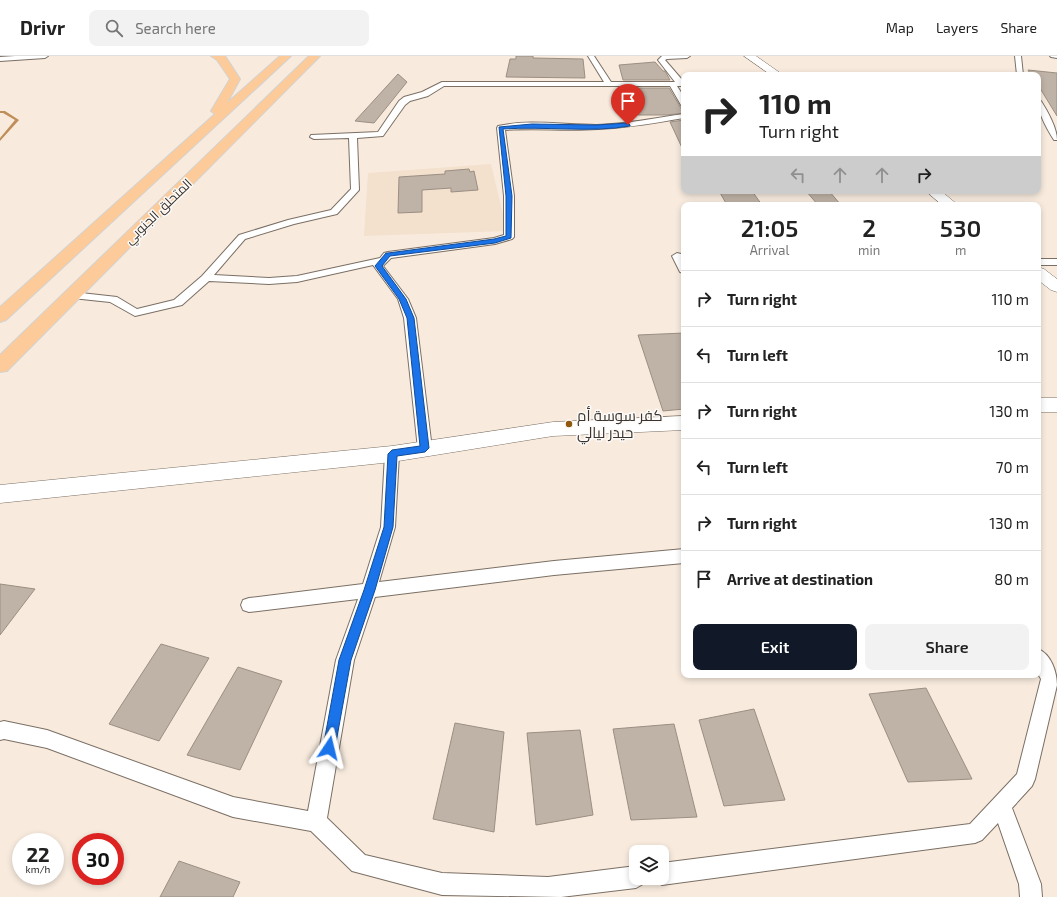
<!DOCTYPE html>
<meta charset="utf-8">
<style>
:root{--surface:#fff;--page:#f2f2f2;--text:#222;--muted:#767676;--line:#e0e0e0;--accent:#111827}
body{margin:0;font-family:"Exo 2",Cairo,sans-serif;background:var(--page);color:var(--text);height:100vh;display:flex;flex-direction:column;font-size:15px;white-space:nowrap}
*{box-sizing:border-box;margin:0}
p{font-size:13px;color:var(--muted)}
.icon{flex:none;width:22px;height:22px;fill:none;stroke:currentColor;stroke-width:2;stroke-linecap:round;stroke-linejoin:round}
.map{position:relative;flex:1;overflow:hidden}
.drawer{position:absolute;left:681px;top:146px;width:360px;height:476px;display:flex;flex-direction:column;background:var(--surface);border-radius:8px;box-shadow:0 2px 6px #0003}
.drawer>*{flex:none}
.hud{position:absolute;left:681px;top:16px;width:360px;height:122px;border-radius:8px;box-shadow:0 2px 6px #0003;background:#fff;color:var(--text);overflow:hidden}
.buttons{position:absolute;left:629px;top:789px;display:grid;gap:8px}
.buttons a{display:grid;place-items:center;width:40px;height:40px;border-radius:8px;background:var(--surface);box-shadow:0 2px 6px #0003;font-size:20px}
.speed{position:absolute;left:12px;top:777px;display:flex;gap:8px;font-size:20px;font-weight:700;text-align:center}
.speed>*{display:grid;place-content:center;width:52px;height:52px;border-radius:50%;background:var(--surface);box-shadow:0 2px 6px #0003;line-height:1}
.speed small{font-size:10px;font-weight:400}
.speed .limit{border:6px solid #d22;background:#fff;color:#111}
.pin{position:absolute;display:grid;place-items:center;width:34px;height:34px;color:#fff;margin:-41px -17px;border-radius:50% 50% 50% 0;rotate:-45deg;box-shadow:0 0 4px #0007}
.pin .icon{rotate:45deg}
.me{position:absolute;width:44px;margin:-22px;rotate:10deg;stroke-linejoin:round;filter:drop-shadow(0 0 3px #0008)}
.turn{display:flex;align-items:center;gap:14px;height:84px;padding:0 12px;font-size:18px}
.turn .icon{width:52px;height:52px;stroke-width:2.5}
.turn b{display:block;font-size:28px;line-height:34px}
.lanes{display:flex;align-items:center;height:38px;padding:0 12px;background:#0003;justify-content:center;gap:20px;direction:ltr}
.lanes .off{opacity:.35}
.eta{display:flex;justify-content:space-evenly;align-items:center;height:68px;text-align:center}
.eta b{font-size:24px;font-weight:600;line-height:28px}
.cta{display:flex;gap:8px;margin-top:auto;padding:8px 12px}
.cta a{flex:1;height:46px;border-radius:8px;background:var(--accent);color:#fff;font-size:16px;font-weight:600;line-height:46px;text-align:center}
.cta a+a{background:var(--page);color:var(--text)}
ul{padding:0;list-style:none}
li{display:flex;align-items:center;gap:12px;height:56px;padding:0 12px;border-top:1px solid var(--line)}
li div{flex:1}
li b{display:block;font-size:15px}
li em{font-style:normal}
header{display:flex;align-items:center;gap:24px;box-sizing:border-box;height:56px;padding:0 20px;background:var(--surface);border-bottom:1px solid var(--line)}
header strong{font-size:19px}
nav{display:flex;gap:22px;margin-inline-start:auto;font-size:14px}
.search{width:280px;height:36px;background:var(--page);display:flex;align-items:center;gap:10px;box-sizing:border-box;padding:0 14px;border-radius:8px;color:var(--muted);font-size:15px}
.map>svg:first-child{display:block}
.built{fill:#f3e0cd}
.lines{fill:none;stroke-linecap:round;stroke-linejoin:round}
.stream{fill:#bf8e59;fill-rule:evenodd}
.building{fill:#bfb2a6;stroke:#9b8e82}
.street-casing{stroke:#7b6f64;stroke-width:2}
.secondary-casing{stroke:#7b6f64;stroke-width:1}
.highway-casing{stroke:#d3d2d1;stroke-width:2}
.street{fill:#fff;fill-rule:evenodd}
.secondary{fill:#fff;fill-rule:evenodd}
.highway{fill:#fdcb99;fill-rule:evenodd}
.route{fill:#1a73e8;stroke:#114b97}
.poi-dot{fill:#8f580e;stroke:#fdfaf7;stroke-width:1.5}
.labels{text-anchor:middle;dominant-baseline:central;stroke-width:3;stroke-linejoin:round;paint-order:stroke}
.far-street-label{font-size:13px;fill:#39342f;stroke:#fdfaf7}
.poi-label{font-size:15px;fill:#39342f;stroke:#fdfaf7;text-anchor:start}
</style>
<header>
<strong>Drivr</strong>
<div class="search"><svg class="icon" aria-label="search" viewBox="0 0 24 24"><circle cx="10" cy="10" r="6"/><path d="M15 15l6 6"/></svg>Search here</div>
<nav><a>Map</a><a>Layers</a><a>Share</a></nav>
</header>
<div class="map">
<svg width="1057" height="841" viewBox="0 0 1057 841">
<rect width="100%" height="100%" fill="#f8ebde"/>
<!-- built -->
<path class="built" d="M491,108L507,175L364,180L368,117Z"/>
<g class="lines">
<!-- stream -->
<path class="stream" d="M0,55H5L19,64L0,85V82L15,64L3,57H0Z"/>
</g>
<!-- building -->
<path class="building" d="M516,0H533V2L583,3L585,22L506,21L510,3H516Z
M655,6L663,15H665L670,24H623L619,9Z
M1028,14L1057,17V60L1038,29V19H1031Z
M398,18L407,26L374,67L355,65Z
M625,32H669L684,57L667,59H638L628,40Z
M684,64V96L670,66Z
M469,113L470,116L474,115L478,134L451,136V132L422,134V156L398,157L399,121L445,118V115Z
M719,135H752L762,149H727Z
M806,135H829L841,149H818Z
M684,277V353L663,355L638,279Z
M0,528L35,533L0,579Z
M161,588L209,602L159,685L109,668Z
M238,611L282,625L240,714L187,699Z
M926,632L972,723L908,726L869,638Z
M754,653L785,744L724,750L699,664Z
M455,667L504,676L494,776L433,763Z
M674,668L697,761L631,764L613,673Z
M580,674L593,759L536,769L527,677Z
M179,805L240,826L233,841H160Z"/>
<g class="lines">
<defs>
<path id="street" d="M15,0H48L45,2L0,5V1Z
M588,0H594L611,26H675L658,4L662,0H690L687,2L667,3L665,4L684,26V30H677L684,41V49H681L670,30H444L428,40L410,45L405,49L383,80L357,82L359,134L337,158L294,168L245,183L214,219L269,222L297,220L380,202L384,197L388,196L494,182L504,179V140L497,72L498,70C528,63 565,69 596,69C626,68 655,62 684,58V62C655,67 627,72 598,73C567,75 536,72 505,74L514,140V181L512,183L495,188L391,202L383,210L408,243L416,262L432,393L430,397L425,398L420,397L418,393L404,262L398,243L373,209L297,226L269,228L209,225L182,249L135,260L110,246L72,242L67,239L72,236L117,241L137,253L174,244L202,220L239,179L288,164L331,154L351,133L349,82L314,83L310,81L311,79L378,76L399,45L404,41L422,36L442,26H604Z
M1015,0H1021L1023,19H1017Z
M1050,0H1057V2L1051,1Z
M1038,45H1041C1048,56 1057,72 1057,84H1054C1047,73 1038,57 1038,45Z
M677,197L681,198L684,204V217L680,216L672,200Z
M1038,203H1057V209H1038Z
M392,393L397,394L399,398L395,471L379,526L554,505L684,493V507L554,519L375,541L354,604L327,762L365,799L442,817L548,821L636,810V822H646L643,828L636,832L561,841L442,839L352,815L311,775L233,761L47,692L4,683L0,684V666L4,665L47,674L233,741L308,755L336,604L358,543L249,556L243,554L241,549L243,544L249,542L363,528L381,471L385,398L387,394Z
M1038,593C1051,598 1057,616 1057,629L1035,723L1032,730L1012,752L1041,828L1042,841H1020L1019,828L998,767L982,784L975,787L662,829L655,825L653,822H662V807L970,768L1017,718L1041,623L1038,618Z"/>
<path id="secondary" d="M744,0H756L783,19H771Z
M926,135H941L958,149H942Z
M1038,211L1044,213L1057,223V236L1051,234L1038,224Z
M1038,342H1057V356H1038Z
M684,360V374L553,380L392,406L0,447V429L392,390L553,366Z"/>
<path id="highway" d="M211,0H225L240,23L227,47L280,0H291L6,264L0,266V251L215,58L211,55L230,23L217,4Z
M309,0H320L7,315L0,316V299Z"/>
</defs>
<!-- street casing -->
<use href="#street" class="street-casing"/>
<!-- secondary casing -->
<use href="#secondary" class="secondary-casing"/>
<!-- highway casing -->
<use href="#highway" class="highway-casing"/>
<!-- street -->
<use href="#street" class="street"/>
<!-- secondary -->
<use href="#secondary" class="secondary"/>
<!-- highway -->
<use href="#highway" class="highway"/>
</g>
<!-- route -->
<path class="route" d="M628,67L630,69V70C589,77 545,70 503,73L512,140L511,182L495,187L390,200L382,210L406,243L414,262L429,392L425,396L397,400L393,471L375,534L351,604L335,692L333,697L329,699L325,697L323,692L339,604L364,534L384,471L388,398L392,394L420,390L407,262L399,243L375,210L386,197H388L494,183L506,180V140L499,71L532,68L596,69Z"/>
<!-- markers -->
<circle class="poi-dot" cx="569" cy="368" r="4"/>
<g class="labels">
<!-- far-street labels -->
<g class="far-street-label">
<text transform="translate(158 155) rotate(-44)">المتحلق الجنوبي</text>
</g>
<!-- poi labels -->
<g class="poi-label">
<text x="577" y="359">كفر سوسة أم<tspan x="577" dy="17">حيدر ليالي</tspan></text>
</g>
</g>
</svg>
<div class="buttons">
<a><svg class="icon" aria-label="layers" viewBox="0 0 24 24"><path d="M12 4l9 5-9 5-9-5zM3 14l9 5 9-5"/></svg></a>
</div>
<div class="speed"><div>22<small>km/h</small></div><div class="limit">30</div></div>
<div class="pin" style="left:628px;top:69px;background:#d93025"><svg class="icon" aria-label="arrive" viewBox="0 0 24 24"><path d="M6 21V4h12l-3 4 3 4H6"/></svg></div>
<svg class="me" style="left:329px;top:692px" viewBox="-20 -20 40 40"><path d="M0-17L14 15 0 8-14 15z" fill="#1a73e8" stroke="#fff" stroke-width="4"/></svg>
<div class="hud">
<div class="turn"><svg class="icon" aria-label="right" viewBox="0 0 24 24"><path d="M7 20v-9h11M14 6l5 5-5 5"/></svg><div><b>110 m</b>Turn right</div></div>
<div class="lanes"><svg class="icon off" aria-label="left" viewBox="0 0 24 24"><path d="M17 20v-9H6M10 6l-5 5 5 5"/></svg><svg class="icon off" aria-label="ahead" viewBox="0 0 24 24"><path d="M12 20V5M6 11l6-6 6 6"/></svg><svg class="icon off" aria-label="ahead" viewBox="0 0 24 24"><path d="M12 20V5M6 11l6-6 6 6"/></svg><svg class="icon" aria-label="right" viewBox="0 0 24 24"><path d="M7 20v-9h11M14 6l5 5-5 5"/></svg></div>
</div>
<section class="drawer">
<div class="eta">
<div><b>21:05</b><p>Arrival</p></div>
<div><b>2</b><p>min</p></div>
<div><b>530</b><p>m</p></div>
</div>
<ul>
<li><svg class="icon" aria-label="right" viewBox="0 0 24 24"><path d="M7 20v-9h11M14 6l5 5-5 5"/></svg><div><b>Turn right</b></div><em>110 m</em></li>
<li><svg class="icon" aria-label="left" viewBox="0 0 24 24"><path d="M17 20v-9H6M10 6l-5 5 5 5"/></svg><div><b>Turn left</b></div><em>10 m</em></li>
<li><svg class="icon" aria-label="right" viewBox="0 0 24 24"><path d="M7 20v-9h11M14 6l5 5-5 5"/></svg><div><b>Turn right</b></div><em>130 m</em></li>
<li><svg class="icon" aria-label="left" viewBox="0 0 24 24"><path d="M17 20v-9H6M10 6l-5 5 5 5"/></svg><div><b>Turn left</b></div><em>70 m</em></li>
<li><svg class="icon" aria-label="right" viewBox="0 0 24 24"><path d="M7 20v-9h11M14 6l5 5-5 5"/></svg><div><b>Turn right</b></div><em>130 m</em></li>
<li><svg class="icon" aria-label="arrive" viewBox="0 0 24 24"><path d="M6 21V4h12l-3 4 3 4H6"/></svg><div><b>Arrive at destination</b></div><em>80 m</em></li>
</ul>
<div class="cta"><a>Exit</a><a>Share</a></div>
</section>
</div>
